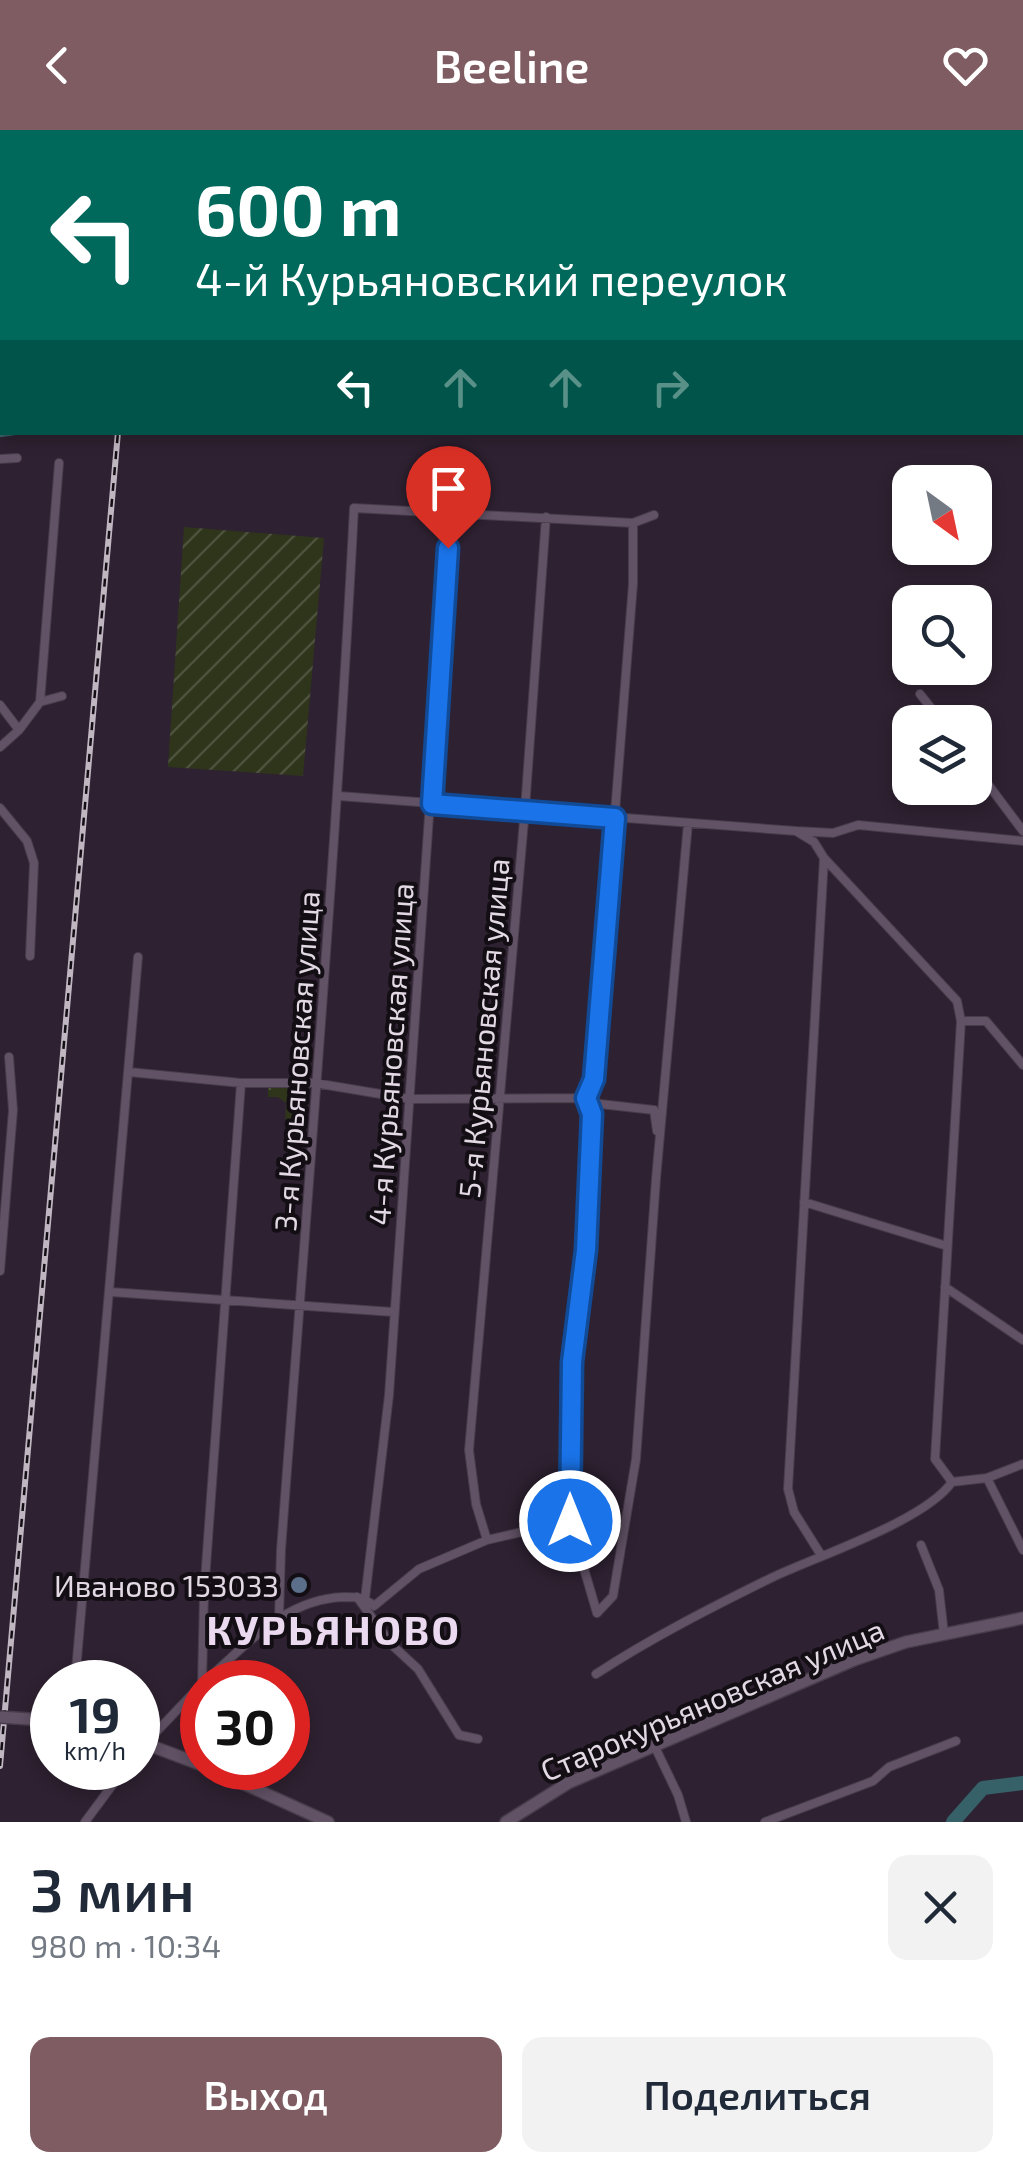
<!DOCTYPE html>
<html lang="ru">
<meta charset="utf-8">
<style>
:root{--surface:#fff;--page:#f2f2f3;--text:#1f2937;--muted:#747a83;--accent:#7f5c62}
body{margin:0;font-family:"Exo 2",sans-serif;background:var(--page);color:var(--text);height:100vh;display:flex;flex-direction:column;font-size:38px;white-space:nowrap}
*{box-sizing:border-box;margin:0}
p{font-size:32px;color:var(--muted)}
.icon{flex:none;width:55px;height:55px;fill:none;stroke:currentColor;stroke-width:2;stroke-linecap:round;stroke-linejoin:round}
.map{position:relative;height:1692px;overflow:hidden}
.details{display:flex;flex-direction:column;background:var(--surface);flex:1}
.details>*{flex:none}
.hud{position:absolute;left:0px;top:0px;width:1025px;height:305px;box-shadow:0 5px 15px #0003;background:#00695c;color:#fff;overflow:hidden}
.needle{width:65px;rotate:147deg}
.fabs{position:absolute;left:892px;top:335px;display:grid;gap:20px}
.fabs a{display:grid;place-items:center;width:100px;height:100px;border-radius:20px;background:var(--surface);box-shadow:0 5px 15px #0003;font-size:50px}
.speed{position:absolute;left:30px;top:1530px;display:flex;gap:20px;font-size:50px;font-weight:700;text-align:center}
.speed>*{display:grid;place-content:center;width:130px;height:130px;border-radius:50%;background:var(--surface);box-shadow:0 5px 15px #0003;line-height:1}
.speed small{font-size:25px;font-weight:400}
.speed .limit{border:15px solid #d22;background:#fff;color:#111}
.pin{position:absolute;display:grid;place-items:center;width:85px;height:85px;color:#fff;margin:-102px -42px;border-radius:50% 50% 50% 0;rotate:-45deg;box-shadow:0 0 10px #0007}
.pin .icon{rotate:45deg}
.me{position:absolute;width:110px;margin:-55px;rotate:0deg;stroke-linejoin:round;filter:drop-shadow(0 0 8px #0008)}
.turn{display:flex;align-items:center;gap:35px;height:210px;padding:0 30px;font-size:45px}
.turn .icon{width:130px;height:130px;stroke-width:2.5}
.turn b{display:block;font-size:70px;line-height:85px}
.lanes{display:flex;align-items:center;height:95px;padding:0 30px;background:#0003;justify-content:center;gap:50px;direction:ltr}
.lanes .off{opacity:.35}
.round{display:grid;place-items:center;flex:none;width:105px;height:105px;border-radius:20px;background:var(--page)}
.overview{display:flex;align-items:center;justify-content:space-between;height:170px;padding:0 30px}
h1{font-size:60px;font-weight:600;line-height:75px}
.cta{display:flex;gap:20px;margin-top:auto;padding:20px 30px}
.cta a{flex:1;height:115px;border-radius:20px;background:var(--accent);color:#fff;font-size:40px;font-weight:600;line-height:115px;text-align:center}
.cta a+a{background:var(--page);color:var(--text)}
header{display:flex;justify-content:space-between;align-items:center;height:130px;padding:0 30px;background:var(--accent);color:#fff;font-size:45px;font-weight:600}
.map>svg:first-child{display:block}
.cemetery{fill:url(#cemetery-stones)}
.park{fill:url(#park-crowns)}
.garden{fill:url(#garden-furrows)}
.lines{fill:none;stroke-linecap:round;stroke-linejoin:round}
.stream{stroke:#376169;stroke-width:2.5}
.river{stroke:#376169;stroke-width:14}
.minor-casing{stroke:#473c4a;stroke-width:10}
.secondary-casing{stroke:#473c4a;stroke-width:14}
.minor{stroke:#615265;stroke-width:8}
.secondary{stroke:#615265;stroke-width:11}
.rail-casing{stroke:#c0b6c2;stroke-width:6}
.rail{stroke:#130d14;stroke-width:2.5;stroke-dasharray:8;stroke-linecap:butt}
.secondary-bridge-casing{stroke:#473c4a;stroke-width:14;stroke-linecap:butt}
.secondary-bridge{stroke:#615265;stroke-width:11}
.route-casing{stroke:#114b97;stroke-width:25}
.route{stroke:#1a73e8;stroke-width:18}
.service-dot{fill:#5c6f8a;stroke:#130d14;stroke-width:4}
.labels{text-anchor:middle;dominant-baseline:central;stroke-width:8;stroke-linejoin:round;paint-order:stroke}
.street-label{font-size:30px;fill:#e2d9e4;stroke:#130d14}
.poi-label{font-size:30px;fill:#e2d9e4;stroke:#130d14;text-anchor:end}
.district-label{font-size:40px;font-weight:bold;letter-spacing:2.5px;fill:#ebd9ef;stroke:#130d14}
</style>
<header><svg class="icon" aria-label="back" viewBox="0 0 24 24"><path d="M15 5l-7 7 7 7"/></svg>Beeline<svg class="icon" aria-label="heart" viewBox="0 0 24 24"><path d="M12 20l-8-8c-3-5 5-10 8-4 3-6 11-1 8 4z"/></svg></header>
<div class="map">
<svg width="1023" height="1692" viewBox="0 0 1023 1692">
<defs>
<pattern id="cemetery-stones" width="16" height="16" patternUnits="userSpaceOnUse" patternTransform="scale(2.5)"><rect width="16" height="16" fill="#2e351b"/><path d="M2 7V4a2 2 0 0 1 4 0v3zM10 15v-3a2 2 0 0 1 4 0v3z" fill="#4c523c"/></pattern>
<pattern id="park-crowns" width="20" height="18" patternUnits="userSpaceOnUse" patternTransform="scale(2.5)"><rect width="20" height="18" fill="#2e351b"/><path d="M2 6a3 3 0 1 1 6 0M12 15a3 3 0 1 1 6 0" fill="none" stroke="#4c523c"/></pattern>
<pattern id="garden-furrows" width="10" height="10" patternUnits="userSpaceOnUse" patternTransform="scale(2.5)"><rect width="10" height="10" fill="#2e351b"/><path d="M-1 1l2-2M0 10L10 0M9 11l2-2" fill="none" stroke="#4c523c"/></pattern>
</defs>
<rect width="100%" height="100%" fill="#2e2131"/>
<!-- cemetery -->
<path class="cemetery" d="M181,0H769L180,2Z"/>
<!-- park -->
<path class="park" d="M268,956L307,957L306,996L285,995L286,973L278,967H268Z"/>
<!-- garden -->
<path class="garden" d="M184,397L324,408L303,646L168,637Z"/>
<g class="lines">
<!-- stream -->
<path class="stream" d="M1022,266H1023
M0,306L28,302"/>
<!-- river -->
<path class="river" d="M953,1692L983,1658L1023,1653"/>
<defs>
<path id="minor" d="M243,1L244,0
M303,2L304,0
M367,2L368,0
M511,2L512,0
M773,2L774,0
M0,24H2
M0,116H2
M0,200H2
M0,329L17,328
M920,564L942,592
M40,572L59,333
M0,575L19,600
M0,617L19,600L40,572L62,566
M975,637L1023,701
M339,666L796,701L833,703L858,695L1023,711
M0,678L27,711L34,733L30,826
M796,701L814,712L824,728L788,1359L794,1382L821,1425
M824,728L957,871L961,891L935,1329L952,1352
M961,891H986L1023,935
M129,942L241,953H315L410,969L587,968L600,974L654,980L657,1001
M804,1072L947,1116
M0,1141L13,980L9,927
M945,1157L1023,1210
M111,1162L393,1182
M987,1348L1023,1420
M952,1352L987,1348L1023,1334
M487,1410L476,1374L469,1320L525,679L546,387
M921,1415L939,1460L944,1504
M357,1467L392,1515L418,1539L459,1605L478,1609
M365,1469L389,1265L450,382
M597,1483L570,1391L572,1232L586,1120L592,984L587,968L594,949L633,454V393
M597,1483L613,1466L636,1329L656,1049L688,693
M279,1488L281,1420C307,1073 336,726 354,378L633,393L654,385
M596,1544C651,1508 712,1477 771,1448C817,1426 925,1391 952,1352
M75,1552L138,827
M204,1552C247,1515 284,1469 344,1467C357,1467 364,1467 374,1476L419,1439L487,1410L570,1391
M202,1554L204,1464L241,953
M655,1617L678,1665L686,1692
M138,1621L202,1554
M85,1692L125,1638
M765,1692L873,1651L889,1637L956,1611"/>
<path id="secondary" d="M138,1611L202,1635
M209,1638L328,1692
M506,1692L568,1653L854,1530L906,1512L1023,1488"/>
</defs>
<!-- minor casing -->
<use href="#minor" class="minor-casing"/>
<!-- secondary casing -->
<use href="#secondary" class="secondary-casing"/>
<!-- minor -->
<use href="#minor" class="minor"/>
<!-- secondary -->
<use href="#secondary" class="secondary"/>
<defs>
<path id="rail" d="M143,2V0
M0,1636L118,302"/>
</defs>
<!-- rail casing -->
<use href="#rail" class="rail-casing"/>
<!-- rail -->
<use href="#rail" class="rail"/>
<defs>
<path id="secondary-bridge" d="M0,1587L44,1590"/>
</defs>
<!-- secondary-bridge casing -->
<use href="#secondary-bridge" class="secondary-bridge-casing"/>
<!-- secondary-bridge -->
<use href="#secondary-bridge" class="secondary-bridge"/>
</g>
<g class="lines">
<defs>
<path id="route" d="M448,418L432,674L615,688L594,949L586,968L592,984L586,1120L572,1232L570,1391"/>
</defs>
<!-- route casing -->
<use href="#route" class="route-casing"/>
<!-- route -->
<use href="#route" class="route"/>
</g>
<!-- markers -->
<circle class="service-dot" cx="299" cy="1455" r="10"/>
<g class="labels">
<!-- street labels -->
<g class="street-label">
<text transform="translate(483 898) rotate(-85)">5-я Курьяновская улица</text>
<text transform="translate(390 924) rotate(-86)">4-я Курьяновская улица</text>
<text transform="translate(296 931) rotate(-86)">3-я Курьяновская улица</text>
<text transform="translate(712 1569) rotate(-23)">Старокурьяновская улица</text>
</g>
<!-- poi labels -->
<g class="poi-label">
<text x="279" y="1455">Иваново 153033</text>
</g>
<!-- district labels -->
<g class="district-label">
<text x="334" y="1499">КУРЬЯНОВО</text>
</g>
</g>
</svg>
<div class="fabs">
<a><svg class="needle" viewBox="-14 -14 28 28"><path d="M0-13l5 13h-10z" fill="#e53935"/><path d="M0 13l5-13h-10z" fill="#747a83"/></svg></a>
<a><svg class="icon" aria-label="search" viewBox="0 0 24 24"><circle cx="10" cy="10" r="6"/><path d="M15 15l6 6"/></svg></a>
<a><svg class="icon" aria-label="layers" viewBox="0 0 24 24"><path d="M12 4l9 5-9 5-9-5zM3 14l9 5 9-5"/></svg></a>
</div>
<div class="speed"><div>19<small>km/h</small></div><div class="limit">30</div></div>
<div class="pin" style="left:448px;top:418px;background:#d93025"><svg class="icon" aria-label="arrive" viewBox="0 0 24 24"><path d="M6 21V4h12l-3 4 3 4H6"/></svg></div>
<svg class="me" style="left:570px;top:1391px" viewBox="-20 -20 40 40"><circle r="17" fill="#1a73e8" stroke="#fff" stroke-width="3"/><path d="M0-11L8 9 0 5-8 9z" fill="#fff"/></svg>
<div class="hud">
<div class="turn"><svg class="icon" aria-label="left" viewBox="0 0 24 24"><path d="M17 20v-9H6M10 6l-5 5 5 5"/></svg><div><b>600 m</b>4-й Курьяновский переулок</div></div>
<div class="lanes"><svg class="icon" aria-label="left" viewBox="0 0 24 24"><path d="M17 20v-9H6M10 6l-5 5 5 5"/></svg><svg class="icon off" aria-label="ahead" viewBox="0 0 24 24"><path d="M12 20V5M6 11l6-6 6 6"/></svg><svg class="icon off" aria-label="ahead" viewBox="0 0 24 24"><path d="M12 20V5M6 11l6-6 6 6"/></svg><svg class="icon off" aria-label="right" viewBox="0 0 24 24"><path d="M7 20v-9h11M14 6l5 5-5 5"/></svg></div>
</div>
</div>
<section class="details">
<div class="overview"><div><h1>3 мин</h1><p>980 m · 10:34</p></div><a class="round"><svg class="icon" aria-label="close" viewBox="0 0 24 24"><path d="M6 6l12 12M18 6L6 18"/></svg></a></div>
<div class="cta"><a>Выход</a><a>Поделиться</a></div>
</section>
